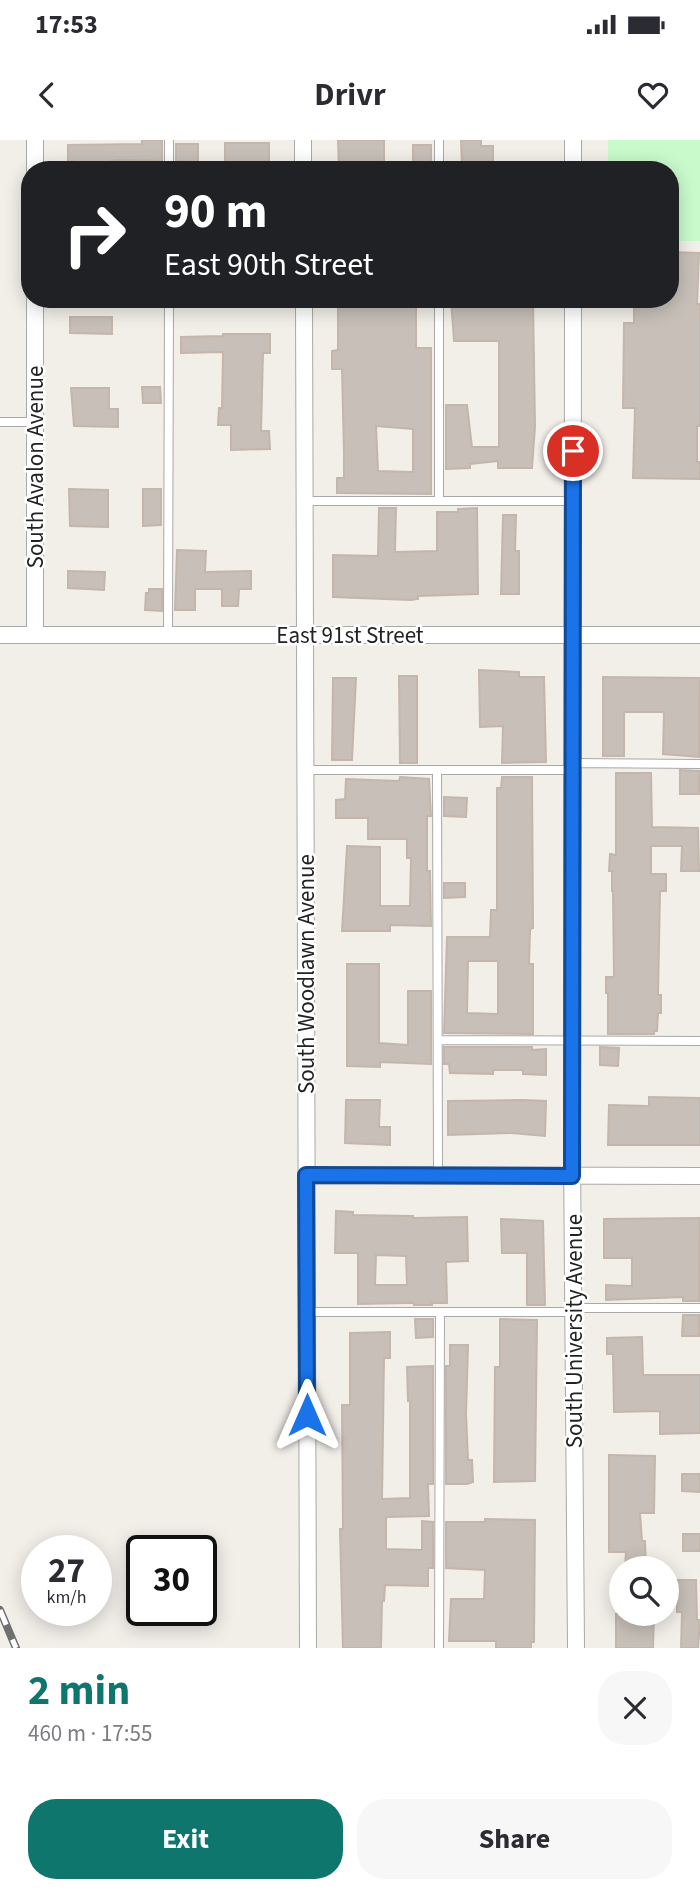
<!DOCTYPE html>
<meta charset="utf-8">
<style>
:root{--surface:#fff;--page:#f7f7f7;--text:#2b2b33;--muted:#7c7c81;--accent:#0f766e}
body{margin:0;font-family:"Source Sans 3",sans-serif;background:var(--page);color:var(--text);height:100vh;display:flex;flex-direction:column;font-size:26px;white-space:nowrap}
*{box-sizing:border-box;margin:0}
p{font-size:23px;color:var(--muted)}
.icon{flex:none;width:38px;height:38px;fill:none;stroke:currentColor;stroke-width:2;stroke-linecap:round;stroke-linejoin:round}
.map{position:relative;height:1508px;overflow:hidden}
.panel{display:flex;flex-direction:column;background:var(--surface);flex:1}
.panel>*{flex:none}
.top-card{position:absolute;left:21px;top:21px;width:658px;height:147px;border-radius:28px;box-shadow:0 4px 18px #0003;background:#202124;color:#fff;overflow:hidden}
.buttons{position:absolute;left:609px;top:1416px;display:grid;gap:14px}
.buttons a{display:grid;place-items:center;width:70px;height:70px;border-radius:50%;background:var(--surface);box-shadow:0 4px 18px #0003;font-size:35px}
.speed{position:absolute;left:21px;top:1395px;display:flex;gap:14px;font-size:35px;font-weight:700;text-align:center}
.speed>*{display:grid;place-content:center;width:91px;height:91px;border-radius:50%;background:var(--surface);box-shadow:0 4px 18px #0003;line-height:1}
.speed small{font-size:18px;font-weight:400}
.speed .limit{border:4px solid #111;border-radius:10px;background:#fff;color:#111}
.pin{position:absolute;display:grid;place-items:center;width:60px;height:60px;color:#fff;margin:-30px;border:4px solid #fff;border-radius:50%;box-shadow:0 2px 7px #0007}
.me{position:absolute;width:77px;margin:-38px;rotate:0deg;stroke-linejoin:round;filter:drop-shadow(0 0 5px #0008)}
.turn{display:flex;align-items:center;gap:24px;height:147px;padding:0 28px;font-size:32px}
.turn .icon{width:91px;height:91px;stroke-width:2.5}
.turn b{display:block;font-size:49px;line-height:60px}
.round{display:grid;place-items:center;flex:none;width:74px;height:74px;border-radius:28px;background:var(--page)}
.headline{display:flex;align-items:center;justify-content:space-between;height:119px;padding:0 28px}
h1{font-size:42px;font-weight:700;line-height:52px;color:var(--accent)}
.button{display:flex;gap:14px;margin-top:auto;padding:14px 28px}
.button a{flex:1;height:80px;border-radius:28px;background:var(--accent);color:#fff;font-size:28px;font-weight:700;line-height:80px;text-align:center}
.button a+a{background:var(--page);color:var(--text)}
.status{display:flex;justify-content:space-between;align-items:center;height:49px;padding:0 35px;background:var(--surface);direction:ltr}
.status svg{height:19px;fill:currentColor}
header{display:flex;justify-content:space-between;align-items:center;height:91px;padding:0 28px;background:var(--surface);font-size:32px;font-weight:700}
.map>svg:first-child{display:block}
.park{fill:#c8facc}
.building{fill:#c7bfb8;stroke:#c4b6ab;stroke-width:2;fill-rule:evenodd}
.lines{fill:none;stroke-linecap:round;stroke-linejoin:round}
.service-casing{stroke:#a9a9a9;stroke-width:10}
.minor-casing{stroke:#a9a9a9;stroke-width:18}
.service{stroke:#fff;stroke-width:8}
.minor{stroke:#fff;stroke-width:16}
.rail-casing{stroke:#707070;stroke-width:8}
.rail{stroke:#fff;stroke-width:5;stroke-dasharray:16;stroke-linecap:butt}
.route-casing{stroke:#114b97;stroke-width:18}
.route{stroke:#1a73e8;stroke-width:12}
.labels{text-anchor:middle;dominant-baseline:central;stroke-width:5;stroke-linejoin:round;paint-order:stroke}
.street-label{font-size:23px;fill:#222;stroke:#fff}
</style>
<div class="status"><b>17:53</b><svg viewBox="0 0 49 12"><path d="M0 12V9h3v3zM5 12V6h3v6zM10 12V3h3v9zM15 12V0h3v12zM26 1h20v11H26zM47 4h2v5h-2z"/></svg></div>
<header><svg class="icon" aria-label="back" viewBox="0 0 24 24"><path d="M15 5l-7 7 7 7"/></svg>Drivr<svg class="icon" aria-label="heart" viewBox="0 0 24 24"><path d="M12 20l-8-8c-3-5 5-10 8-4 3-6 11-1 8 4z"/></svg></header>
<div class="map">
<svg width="700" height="1508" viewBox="0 0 700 1508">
<rect width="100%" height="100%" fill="#f2efe9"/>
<!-- park -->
<path class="park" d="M608,0H700V101H670V30H608Z"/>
<!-- building -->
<path class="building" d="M142,0H162V21L117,20L111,21L112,30H73V21L68,22V5L142,4Z
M338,0H384V30H339Z
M461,0H481V6H493V24L462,25Z
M225,3H269V23H225Z
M176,4H198V22L176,21Z
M413,5H431V22H413Z
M670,112L699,113L697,164H700V286H697V322H700V339L633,338L635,268H623L624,183H634V159H670Z
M338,159H386V162L416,163V208H431V354L337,353V338H344V313L342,229H332V211L338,210ZM376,286L413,289V332L378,331Z
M451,159H533L535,287L532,328H498V321L470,324V328L446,329V265H467L472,307H499V201H454Z
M70,177H112V194L70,193Z
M223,194H270V213H263L261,291H269L270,309L231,310V285H218L219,268H222L223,212L181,213V197L223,196Z
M142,247H160L161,263H143Z
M71,248H109V269H118V287L74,286Z
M69,349L108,350V387L70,386Z
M143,349H161V385L143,386Z
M379,368H396L395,412L437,411V372H458V369L477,368L478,454L418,456V459L411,460L333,457V415L378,416Z
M503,375H516L515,411H519V454H501Z
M177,410L206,411L205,432L251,431V449H239L238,466H222V449H195V470H175Z
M68,431L105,432L104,450L68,448Z
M149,449H162V471L145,470L146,453H149Z
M479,530L519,532V537H544L546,622L502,623L503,586L480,587Z
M399,536H417V623H400Z
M603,537L700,538L699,617L663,614L664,572H624V616H603Z
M333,538H356L352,620H332Z
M680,630L699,631V654H680Z
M616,633H651L652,687L698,688L699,731H681L682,706H651V734H666V751H660L658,855H661V873H658L657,891H654V894H608V853H606V837H614L613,751H612V731H609L610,714L616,715Z
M400,637L429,639L431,676H427V731H430L431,786L390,785V791H342L347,706L380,707V766H410L411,718H407V699H368V678H336V660L345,659L346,639L399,641Z
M502,637H532L533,788H531L530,791L529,824H533V894L444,893L447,797H490L491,770H497V648H501ZM468,821H498V874L467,873Z
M444,657L467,658L466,677L444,676Z
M444,743H465V757L444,758Z
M347,824H379V903L408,905V851H431V924L380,922V927L347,926Z
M444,907H532V910L546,909V935L523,934V930H493V934L450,933L449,924H444Z
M600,907L619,908L618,926L600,925Z
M649,957L700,958V1005H608L609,965L649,966Z
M346,960H380L379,987H390V1005L345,1003Z
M522,960L546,961L545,996L511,993L448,995V961Z
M336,1071L353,1072V1075L413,1076V1078L467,1077L468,1121L446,1122L447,1163H432V1165H414V1163H407L358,1164V1113H335ZM376,1115L406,1116L407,1145H375Z
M700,1078L699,1161H683V1157L606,1160V1145L632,1146V1118H604V1079Z
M501,1079L543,1081L545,1165H527V1113H502Z
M683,1175H699V1196H682Z
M415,1179H433V1197L416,1198Z
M500,1179L537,1180L535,1341L494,1342L495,1227H500Z
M390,1192V1218H384L382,1359L410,1358V1261H408L407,1227L433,1226V1344H428L429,1376L386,1377V1409L422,1410V1381L433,1382V1428H428V1446L385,1445L384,1461H382L381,1508H343L340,1389H343L342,1265H350V1193Z
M642,1197L643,1235H700V1293L660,1294V1271L614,1272L613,1214H607V1198Z
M450,1205H468L466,1274L468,1320H472L473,1342L467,1344H446V1226H450Z
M609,1315L655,1316L654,1373H640L642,1401H645L646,1428H625L626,1412H609Z
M682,1334H700V1352L682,1351Z
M485,1379L535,1380L534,1502H531V1508H496V1501H449L451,1459H484L485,1430L446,1428V1382H485Z
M683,1394H700V1411H683Z
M677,1440H696L697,1480H700L698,1508H681L682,1472H677Z
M616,1474H654L653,1508H616Z"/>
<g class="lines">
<defs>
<path id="service" d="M439,0V30
M169,30V0
M439,159V361
M0,282H35
M304,361H573
M168,494L169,159
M573,623L700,624
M305,630H573
M437,630L438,1035
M438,900L700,901
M573,1168H700
M307,1172H573
M439,1508L440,1172"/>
<path id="minor" d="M303,0V30
M35,30V0
M573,30V0
M304,159L308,1508
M573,159L572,1014L576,1508
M0,495H700
M35,495V159
M306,1035L700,1036"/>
</defs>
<!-- service casing -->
<use href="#service" class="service-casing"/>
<!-- minor casing -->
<use href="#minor" class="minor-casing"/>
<!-- service -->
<use href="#service" class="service"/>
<!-- minor -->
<use href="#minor" class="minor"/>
<defs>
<path id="rail" d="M0,1470L16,1508"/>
</defs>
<!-- rail casing -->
<use href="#rail" class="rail-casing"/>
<!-- rail -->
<use href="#rail" class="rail"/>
</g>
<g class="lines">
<defs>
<path id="route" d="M307,1275L306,1035L572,1036L573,311"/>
</defs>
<!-- route casing -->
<use href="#route" class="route-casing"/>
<!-- route -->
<use href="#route" class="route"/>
</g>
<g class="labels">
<!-- street labels -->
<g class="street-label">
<text transform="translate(35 327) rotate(-90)">South Avalon Avenue</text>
<text x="350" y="495">East 91st Street</text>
<text transform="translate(306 834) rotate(-90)">South Woodlawn Avenue</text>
<text transform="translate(574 1191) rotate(-90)">South University Avenue</text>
</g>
</g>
</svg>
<div class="buttons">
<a><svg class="icon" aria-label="search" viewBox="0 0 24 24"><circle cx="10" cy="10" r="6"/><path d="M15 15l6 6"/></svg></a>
</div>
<div class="speed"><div>27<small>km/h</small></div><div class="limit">30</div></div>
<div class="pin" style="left:573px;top:311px;background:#d93025"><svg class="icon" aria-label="arrive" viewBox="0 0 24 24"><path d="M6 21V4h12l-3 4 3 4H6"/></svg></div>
<svg class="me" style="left:307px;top:1275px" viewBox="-20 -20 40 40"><path d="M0-17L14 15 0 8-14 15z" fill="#1a73e8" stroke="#fff" stroke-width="4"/></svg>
<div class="top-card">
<div class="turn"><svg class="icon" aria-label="right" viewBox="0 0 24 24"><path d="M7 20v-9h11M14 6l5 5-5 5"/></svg><div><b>90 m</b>East 90th Street</div></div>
</div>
</div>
<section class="panel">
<div class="headline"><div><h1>2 min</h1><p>460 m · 17:55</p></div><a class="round"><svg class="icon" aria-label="close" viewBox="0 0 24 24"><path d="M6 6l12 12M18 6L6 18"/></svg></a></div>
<div class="button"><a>Exit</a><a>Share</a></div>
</section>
